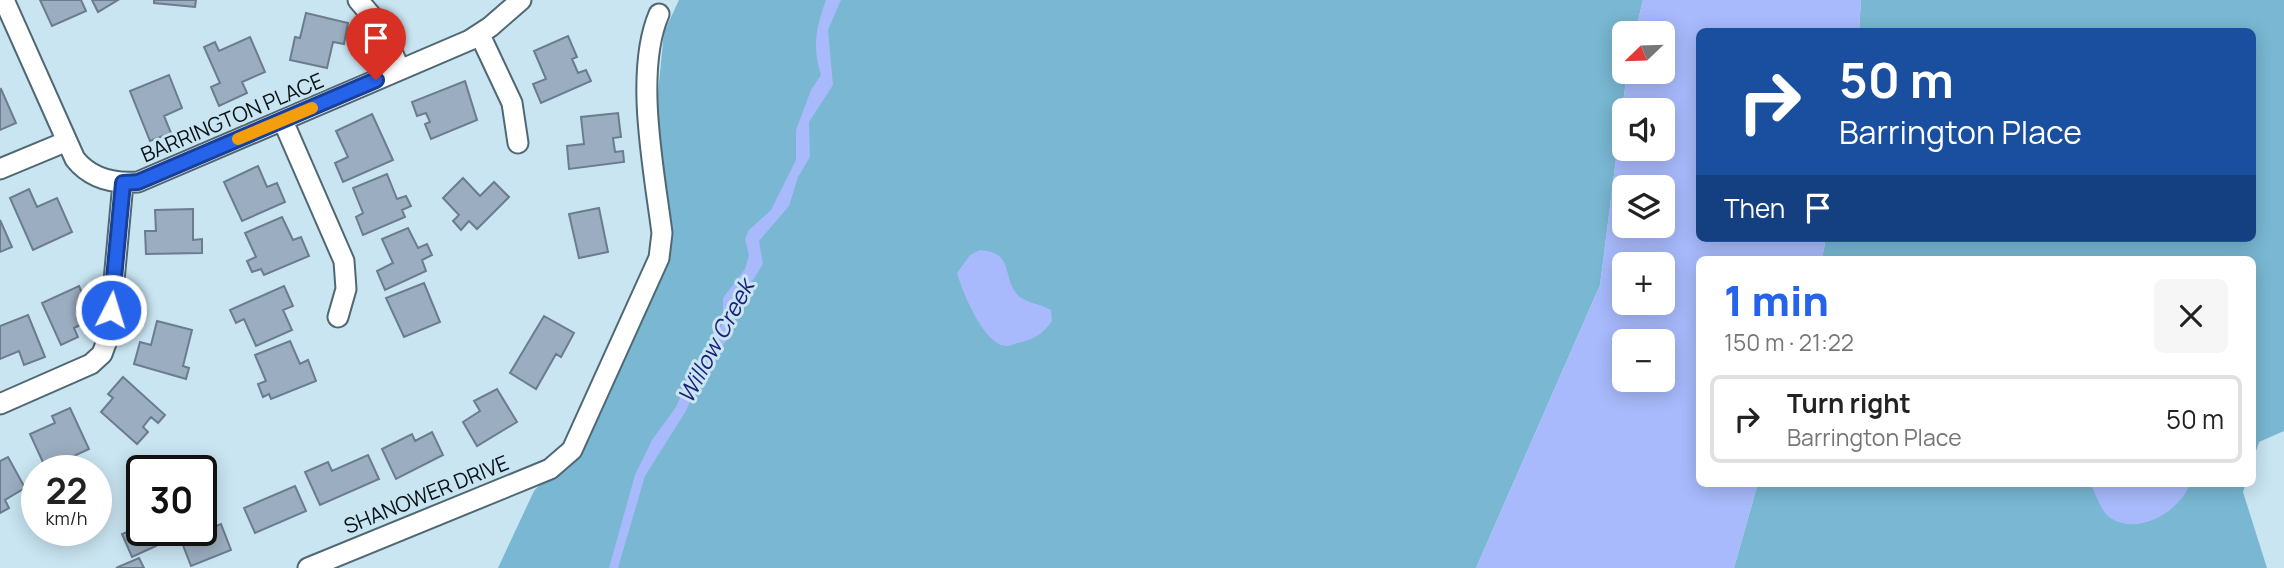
<!DOCTYPE html>
<meta charset="utf-8">
<style>
:root{--surface:#fff;--page:#f6f6f6;--text:#222;--muted:#767676;--line:#e0e0e0;--accent:#2563eb}
body{margin:0;font-family:Manrope,sans-serif;background:var(--page);color:var(--text);height:100vh;display:flex;flex-direction:column;font-size:26px;white-space:nowrap}
*{box-sizing:border-box;margin:0}
p{font-size:23px;color:var(--muted)}
.icon{flex:none;width:38px;height:38px;fill:none;stroke:currentColor;stroke-width:2;stroke-linecap:round;stroke-linejoin:round}
.map{position:relative;flex:1;overflow:hidden}
.panel{position:absolute;left:1696px;top:256px;width:560px;height:231px;display:flex;flex-direction:column;background:var(--surface);border-radius:10px;box-shadow:0 4px 18px #0003}
.panel>*{flex:none}
.guide{position:absolute;left:1696px;top:28px;width:560px;height:214px;border-radius:10px;box-shadow:0 4px 18px #0003;background:#1a4fa0;color:#fff;overflow:hidden}
.needle{width:46px;rotate:247deg}
.buttons{position:absolute;left:1612px;top:21px;display:grid;gap:14px}
.buttons a{display:grid;place-items:center;width:63px;height:63px;border-radius:10px;background:var(--surface);box-shadow:0 4px 18px #0003;font-size:35px}
.speed{position:absolute;left:21px;top:455px;display:flex;gap:14px;font-size:35px;font-weight:700;text-align:center}
.speed>*{display:grid;place-content:center;width:91px;height:91px;border-radius:50%;background:var(--surface);box-shadow:0 4px 18px #0003;line-height:1}
.speed small{font-size:18px;font-weight:400}
.speed .limit{border:4px solid #111;border-radius:10px;background:#fff;color:#111}
.pin{position:absolute;display:grid;place-items:center;width:60px;height:60px;color:#fff;margin:-72px -30px;border-radius:50% 50% 50% 0;rotate:-45deg;box-shadow:0 0 7px #0007}
.pin .icon{rotate:45deg}
.me{position:absolute;width:77px;margin:-38px;rotate:5deg;stroke-linejoin:round;filter:drop-shadow(0 0 5px #0008)}
.turn{display:flex;align-items:center;gap:24px;height:147px;padding:0 28px;font-size:32px}
.turn .icon{width:91px;height:91px;stroke-width:2.5}
.turn b{display:block;font-size:49px;line-height:60px}
.then{display:flex;align-items:center;height:66px;padding:0 28px;background:#0003;gap:14px;font-size:26px}
.round{display:grid;place-items:center;flex:none;width:74px;height:74px;border-radius:10px;background:var(--page)}
.overview{display:flex;align-items:center;justify-content:space-between;height:119px;padding:0 28px}
h1{font-size:42px;font-weight:800;line-height:52px;color:var(--accent)}
ul{padding:0;list-style:none}
li{display:flex;align-items:center;gap:21px;height:88px;margin:0 14px 10px;padding:0 14px;border:4px solid var(--line);border-radius:10px}
li div{flex:1}
li b{display:block;font-size:26px}
li em{font-style:normal}
.map>svg:first-child{display:block}
.green{fill:#79b7d2}
.water{fill:#a8bafc;fill-rule:evenodd}
.building{fill:#9badc0;stroke:#6b7c8e;stroke-width:2}
.lines{fill:none;stroke-linecap:round;stroke-linejoin:round}
.minor-casing{stroke:#506873;stroke-width:23}
.minor{stroke:#fff;stroke-width:19}
.route-casing{stroke:#184099;stroke-width:18}
.route{stroke:#2563eb;stroke-width:12}
.slow{stroke:#f59e0b;stroke-width:12}
.labels{text-anchor:middle;dominant-baseline:central;stroke-width:6;stroke-linejoin:round;paint-order:stroke}
.street-label{font-size:21px;fill:#081116;stroke:#c9e5f2}
.water-label{font-size:23px;font-style:italic;fill:#1b1d79;stroke:#c9e5f2}
</style>
<div class="map">
<svg width="2284" height="568" viewBox="0 0 2284 568">
<rect width="100%" height="100%" fill="#c9e5f2"/>
<!-- green -->
<path class="green" d="M679,0H1643L1635,33H1624V72H1627L1600,285L1476,568H498L534,491L572,450L655,271L652,154L664,32Z
M1861,0H2284V431L2259,442L2252,463V259H1822L1826,238H2252V32L1859,31Z
M1758,483H2246L2243,492L2267,568H1734Z"/>
<!-- water -->
<path class="water" d="M826,0H841L828,30L833,85L809,122L810,157L798,177L789,206L759,241L763,264L732,314L728,338L701,375L686,411L645,476L618,568H609L635,475L652,440L676,407L692,370L716,337L723,321V298L745,269L749,255L745,239L749,230L771,210L796,160V130L811,90L821,75C812,47 816,27 826,0Z
M1643,0H1861L1859,31L1699,32V238H1826L1822,259H1699V483H1758L1734,568H1476L1600,285L1627,72H1662V33H1635ZM1624,110H1662V149H1624ZM1624,187H1662V226H1624ZM1624,264H1662V303H1624ZM1624,341H1662V380H1624Z
M980,250C1014,253 1002,274 1016,293C1022,302 1041,304 1051,310L1052,321C1043,334 1033,340 1017,343C1014,344 1010,346 1007,346C984,346 962,291 957,273L970,255Z
M2090,483H2190C2181,512 2136,537 2109,517C2101,511 2095,492 2090,483Z"/>
<!-- building -->
<path class="building" d="M40,0H81L86,11L52,26Z
M92,0H118L98,12Z
M154,0H196L195,7L154,3Z
M306,13L348,23L344,44L333,42L327,68L290,60L295,37L300,38Z
M568,36L577,57L572,59L578,73L586,70L591,81L541,103L533,84L546,79L534,51Z
M250,37L265,72L242,82L247,93L219,106L211,87L220,83L204,47L215,42L219,51Z
M169,75L182,108L164,116L171,133L150,141L130,91Z
M465,81L477,120L431,139L425,124L430,122L426,113L417,116L412,102Z
M1,89L16,123L0,130V90Z
M618,113L621,137L613,138L615,152L623,151L624,162L569,169L567,146L584,144L581,117Z
M372,114L393,160L343,182L335,163L348,157L336,131Z
M258,166L267,187L277,183L285,202L242,221L224,182Z
M387,174L397,199L406,196L411,206L402,210L405,217L363,235L356,217L363,213L353,188Z
M463,178L480,196L494,182L509,197L477,229L469,221L461,230L453,221L459,215L443,198Z
M29,189L37,207L57,198L72,232L33,250L10,198Z
M599,208L608,252L579,258L569,214Z
M193,209V240L202,239V253L146,254L145,231H156L155,210Z
M282,217L293,240L301,237L309,256L264,275L261,269L252,272L247,261L256,257L245,233Z
M0,220L12,247L0,252Z
M408,228L418,248L427,244L432,255L422,260L426,271L385,290L377,271L393,263L382,239Z
M424,283L440,322L404,337L386,298Z
M79,286L93,319L74,328L78,337L61,345L42,303Z
M284,286L293,306L283,310L292,330L256,346L244,319L236,323L230,310Z
M28,315L45,357L24,365L19,351L0,359V326Z
M544,316L574,333L561,357L556,354L536,389L510,373Z
M157,321L192,330L183,366L189,368L186,379L134,364L140,342L151,345Z
M290,341L300,364L308,360L316,381L271,399L269,394L263,397L258,384L266,381L255,355Z
M123,377L165,415L158,423L151,417L143,427L148,432L137,444L101,412L113,398L108,394Z
M497,389L517,422L477,446L463,422L480,411L474,401Z
M70,408L89,449L46,469L30,434L55,423L52,416Z
M432,432L443,455L396,479L382,449L412,434L415,441Z
M368,455L379,479L320,505L305,472L328,462L332,471Z
M8,457L25,488L5,500L9,508L0,513V461Z
M295,486L306,511L255,533L244,508Z
M221,524L231,550L191,566L181,540Z
M142,526V530H148L156,546L132,557L122,534Z
M139,558L144,568H116Z"/>
<g class="lines">
<defs>
<path id="minor" d="M4,0L75,159C91,179 113,184 138,182L470,40L490,27L521,0
M358,0L382,28L400,70
M480,35L512,103L518,143
M283,121L344,261L346,289L338,317
M0,169L65,142
M0,404L91,364L102,354L109,335L123,183
M308,568L550,469L572,450L659,258L662,233C654,170 634,72 659,14"/>
</defs>
<!-- minor casing -->
<use href="#minor" class="minor-casing"/>
<!-- minor -->
<use href="#minor" class="minor"/>
</g>
<g class="lines">
<defs>
<path id="route" d="M111,310L123,183L138,182L376,80"/>
</defs>
<!-- route casing -->
<use href="#route" class="route-casing"/>
<!-- route -->
<use href="#route" class="route"/>
<!-- slow -->
<path class="slow" d="M238,139L312,108"/>
</g>
<g class="labels">
<!-- street labels -->
<g class="street-label">
<text transform="translate(232 117) rotate(-23)">BARRINGTON PLACE</text>
<text transform="translate(426 494) rotate(-22)">SHANOWER DRIVE</text>
</g>
<!-- water labels -->
<g class="water-label">
<text transform="translate(715 341) rotate(-62)">Willow Creek</text>
</g>
</g>
</svg>
<div class="buttons">
<a><svg class="needle" viewBox="-14 -14 28 28"><path d="M0-13l5 13h-10z" fill="#e53935"/><path d="M0 13l5-13h-10z" fill="#767676"/></svg></a>
<a><svg class="icon" aria-label="sound" viewBox="0 0 24 24"><path d="M4 9h4l5-4v14l-5-4H4zM17 9q2 3 0 6"/></svg></a>
<a><svg class="icon" aria-label="layers" viewBox="0 0 24 24"><path d="M12 4l9 5-9 5-9-5zM3 14l9 5 9-5"/></svg></a>
<a>+</a>
<a>−</a>
</div>
<div class="speed"><div>22<small>km/h</small></div><div class="limit">30</div></div>
<div class="pin" style="left:376px;top:80px;background:#d93025"><svg class="icon" aria-label="arrive" viewBox="0 0 24 24"><path d="M6 21V4h12l-3 4 3 4H6"/></svg></div>
<svg class="me" style="left:111px;top:310px" viewBox="-20 -20 40 40"><circle r="17" fill="#2563eb" stroke="#fff" stroke-width="3"/><path d="M0-11L8 9 0 5-8 9z" fill="#fff"/></svg>
<div class="guide">
<div class="turn"><svg class="icon" aria-label="right" viewBox="0 0 24 24"><path d="M7 20v-9h11M14 6l5 5-5 5"/></svg><div><b>50 m</b>Barrington Place</div></div>
<div class="then">Then<svg class="icon" aria-label="arrive" viewBox="0 0 24 24"><path d="M6 21V4h12l-3 4 3 4H6"/></svg></div>
</div>
<section class="panel">
<div class="overview"><div><h1>1 min</h1><p>150 m · 21:22</p></div><a class="round"><svg class="icon" aria-label="close" viewBox="0 0 24 24"><path d="M6 6l12 12M18 6L6 18"/></svg></a></div>
<ul>
<li><svg class="icon" aria-label="right" viewBox="0 0 24 24"><path d="M7 20v-9h11M14 6l5 5-5 5"/></svg><div><b>Turn right</b><p>Barrington Place</p></div><em>50 m</em></li>
</ul>
</section>
</div>
